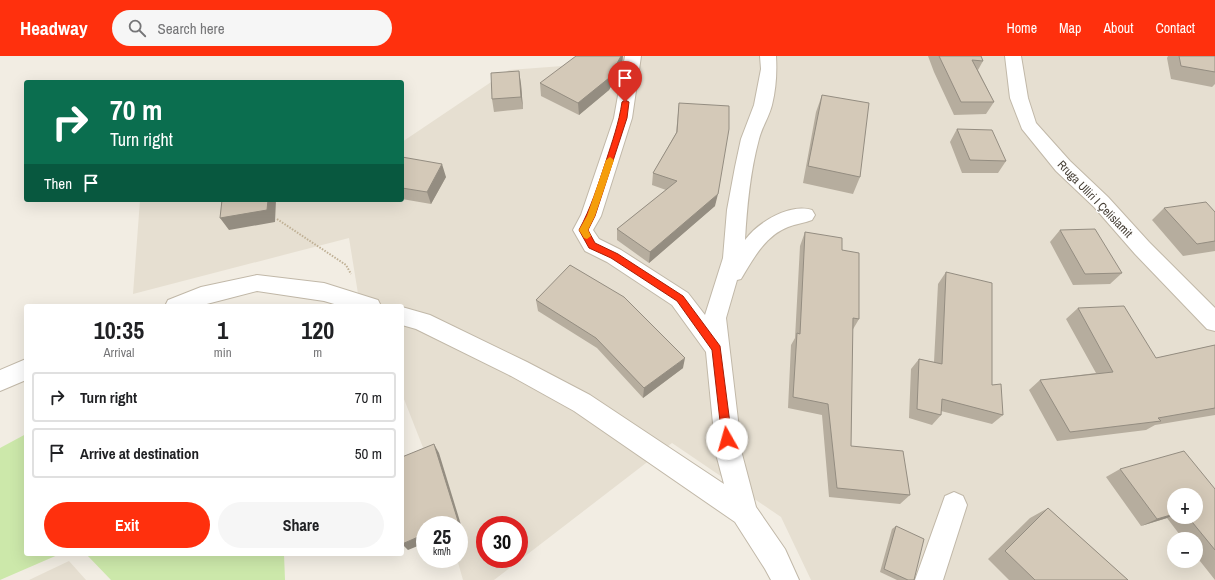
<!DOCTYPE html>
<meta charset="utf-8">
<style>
:root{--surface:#fff;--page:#f6f6f6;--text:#202124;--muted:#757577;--line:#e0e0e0;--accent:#ff300d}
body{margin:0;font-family:"Archivo Narrow",sans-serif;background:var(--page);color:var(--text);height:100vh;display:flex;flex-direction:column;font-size:15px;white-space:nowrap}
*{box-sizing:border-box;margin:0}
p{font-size:13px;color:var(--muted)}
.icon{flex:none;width:22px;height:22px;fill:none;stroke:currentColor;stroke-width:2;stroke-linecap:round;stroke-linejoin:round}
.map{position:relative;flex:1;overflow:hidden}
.side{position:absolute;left:24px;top:248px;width:380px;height:252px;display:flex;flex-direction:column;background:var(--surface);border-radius:4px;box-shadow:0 4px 16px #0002}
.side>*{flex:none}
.top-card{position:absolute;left:24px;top:24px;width:380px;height:122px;border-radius:4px;box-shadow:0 4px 16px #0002;background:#0b6e4f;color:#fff;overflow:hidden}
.fabs{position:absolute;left:1167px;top:432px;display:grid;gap:8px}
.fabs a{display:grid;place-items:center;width:36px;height:36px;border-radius:50%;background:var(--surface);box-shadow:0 4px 16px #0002;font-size:20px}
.speed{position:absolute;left:416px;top:460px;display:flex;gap:8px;font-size:20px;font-weight:700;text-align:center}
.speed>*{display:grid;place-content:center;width:52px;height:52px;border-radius:50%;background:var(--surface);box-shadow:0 4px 16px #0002;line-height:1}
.speed small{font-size:10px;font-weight:400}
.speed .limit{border:6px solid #d22;background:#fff;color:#111}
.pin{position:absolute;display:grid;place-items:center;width:34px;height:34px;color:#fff;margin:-41px -17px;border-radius:50% 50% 50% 0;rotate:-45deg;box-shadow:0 0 4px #0007}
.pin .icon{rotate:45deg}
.me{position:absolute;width:44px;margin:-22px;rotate:353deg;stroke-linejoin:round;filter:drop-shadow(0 0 3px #0008)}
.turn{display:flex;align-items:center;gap:14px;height:84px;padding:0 20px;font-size:18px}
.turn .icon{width:52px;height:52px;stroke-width:2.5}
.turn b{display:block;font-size:28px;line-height:34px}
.then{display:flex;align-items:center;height:38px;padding:0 20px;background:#0003;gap:8px;font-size:15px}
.eta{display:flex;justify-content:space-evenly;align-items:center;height:68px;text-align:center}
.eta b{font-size:24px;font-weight:700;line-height:28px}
.button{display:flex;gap:8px;margin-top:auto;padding:8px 20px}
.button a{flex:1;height:46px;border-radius:24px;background:var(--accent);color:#fff;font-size:16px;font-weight:700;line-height:46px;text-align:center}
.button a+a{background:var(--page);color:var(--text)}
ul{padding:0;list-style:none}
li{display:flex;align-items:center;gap:12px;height:50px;margin:0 8px 6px;padding:0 12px;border:2px solid var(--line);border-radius:4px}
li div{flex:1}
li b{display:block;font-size:15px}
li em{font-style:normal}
header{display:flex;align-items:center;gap:24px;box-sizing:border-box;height:56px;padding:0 20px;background:var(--accent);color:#fff}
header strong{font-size:19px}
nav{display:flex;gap:22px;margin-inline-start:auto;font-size:14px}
.search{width:280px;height:36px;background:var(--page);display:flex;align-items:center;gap:10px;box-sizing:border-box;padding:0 14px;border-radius:22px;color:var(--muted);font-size:15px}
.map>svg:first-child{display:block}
.residential{fill:#e6dfd1;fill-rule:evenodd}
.green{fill:#cce8aa}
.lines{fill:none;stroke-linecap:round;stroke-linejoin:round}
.minor-casing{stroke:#c1b8a8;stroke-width:2}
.path{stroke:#c0b196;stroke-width:2;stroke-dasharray:1.5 1.5;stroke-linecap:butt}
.minor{fill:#fff;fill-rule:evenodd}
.wall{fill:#b6ad9e;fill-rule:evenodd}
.shaded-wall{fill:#948d81}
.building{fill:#d4c9b8;stroke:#948d81}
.route{fill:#ff300d;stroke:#a61f08}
.slow{fill:#f59e0b}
.labels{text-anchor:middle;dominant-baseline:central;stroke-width:3;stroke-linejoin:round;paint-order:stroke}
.street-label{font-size:12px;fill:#443d33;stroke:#fff}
</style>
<header>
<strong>Headway</strong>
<div class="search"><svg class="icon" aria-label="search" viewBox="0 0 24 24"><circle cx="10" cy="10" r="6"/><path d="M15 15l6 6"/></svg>Search here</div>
<nav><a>Home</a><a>Map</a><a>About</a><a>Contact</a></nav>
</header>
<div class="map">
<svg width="1215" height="524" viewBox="0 0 1215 524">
<rect width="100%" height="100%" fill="#f2ede3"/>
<!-- residential -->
<path class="residential" d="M588,0H1215V524H811L781,461L672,387L494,524H463L457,503H459V469L433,417L402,338V250H360L349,182L133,238L140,144H402V86L509,14L576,9ZM1174,439H1196V461H1174ZM485,469H519V503H485ZM1174,483H1196V505H1174Z
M69,505L86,524H29Z"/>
<!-- green -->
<path class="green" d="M26,378V498H60L0,524V392Z
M86,498H284L285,524H111Z"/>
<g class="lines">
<defs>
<path id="minor" d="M625,0H641L632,62L601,160L593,174L599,183L621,194L688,237L705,259L723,202L727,154L735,111L741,83L754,49L761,13L760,0H776C777,16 776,33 772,49C769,61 762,71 759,83C750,116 747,150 745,184C758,166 790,147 812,154L815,159L812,164C804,167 796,168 788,171C765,180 753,203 741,223L737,224L726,262L742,398L756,451L785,493L799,524H771L765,513L735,466L574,355L511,320L416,273L402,269V251L430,259L527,306L590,339L724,428L716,398L706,296L672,249L607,206L585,195L573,174L581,159L614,62Z
M1005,0H1021L1028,42L1036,67L1070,105L1108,141L1149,186L1215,252V275L1207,273L1135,198L1094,151L1056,115L1022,73L1010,42Z
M257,219L324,227L378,244L381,250H341L324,245L257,235L199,250H165L168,244L201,231Z
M26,303V324L0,335V314Z
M954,436L963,440L967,449L943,524H915L945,440Z"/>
</defs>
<!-- minor casing -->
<use href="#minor" class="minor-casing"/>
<!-- path -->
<path class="path" d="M277,163L346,209L351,218"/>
<!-- minor -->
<use href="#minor" class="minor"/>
</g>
<!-- wall -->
<path class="wall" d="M928,0H981L983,5L978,14L994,46L986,58L954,59L934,16Z
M1168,0H1215V28L1212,31L1171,23L1167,2Z
M622,10L609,34L579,59L541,40L540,27Z
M521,28L523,53L494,56L492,43Z
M822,39L860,121L853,138L803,127L816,56Z
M679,47L715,150L649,207L617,184V173L666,134L652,129L653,117L676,77Z
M957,73L1006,105L998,117H962L950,86Z
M402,101L446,121L431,148L402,143Z
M1164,152L1215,156V195L1183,200L1152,164Z
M1060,174L1122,217L1110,228L1073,229L1050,186Z
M805,176L842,194L859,263L852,275L851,390L910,439L900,448L829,441L822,359L788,352L791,289L795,282L800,190Z
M946,216L992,329L1003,359L992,368L941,355V359L932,369L909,362L911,313L919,303L934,306L938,228Z
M536,244L683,312L643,342L597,292L538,255Z
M1078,252L1156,302L1215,289V359L1155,369L1146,374L1057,385L1029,334L1040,324L1096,317L1066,263Z
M1120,413L1215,433V524L1196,500V483H1183L1167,462L1141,470L1106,421ZM1174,439L1196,461H1174Z
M1048,452L1128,524H1009L988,503L1030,462Z
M896,470L914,524H897L880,516L892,473Z"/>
<!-- shaded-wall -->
<path class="shaded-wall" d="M621,0H623L622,10L609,34L579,59L578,47Z
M519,15L521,28L523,53L521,41Z
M442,108L446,121L431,148L427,136Z
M718,138L715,150L649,207L650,196Z
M268,144H276L275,166L229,174L220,162Z
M685,302L683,312L643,342L644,332Z
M434,388L439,397L462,472L459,473V469H448Z
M1174,458V459L1167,462L1141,470L1157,463Z
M425,478V487L408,494L402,488Z"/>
<!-- building -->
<path class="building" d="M576,0H621L609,22L578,47L540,27Z
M939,0H981L983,5L972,4L994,46H961Z
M1179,0H1215V16L1181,10Z
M519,15L521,41L492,43L491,17Z
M822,39L869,47L860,121L808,110Z
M679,47L729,50V73L718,138L650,196L617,173L677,125L653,117L677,76Z
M957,73L992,74L1006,105L970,104Z
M402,101L442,108L427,136L402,132Z
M222,144H268L267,154L220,162Z
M1206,146L1215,156V185L1197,188L1164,152Z
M1095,173L1122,217L1085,218L1060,174Z
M805,176L842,182V194L859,197V263L853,262L851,390L903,395L910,439L837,432L828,348L793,341L797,277L800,278Z
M570,209L624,241L685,302L644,332L596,282L536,244Z
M946,216L992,227V329L1001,328L1003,359L942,343L941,359L917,353L919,303L942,308Z
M1124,250L1156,302L1215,289V352L1158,362L1161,365L1070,376L1040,324L1113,316L1078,252Z
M434,388L458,465L448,469H425V478L402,488V401Z
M1184,395L1215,433V494L1188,461H1196V439H1174V458L1157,463L1120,413Z
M1048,452L1128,524H1035L1005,495Z
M896,470L924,483L914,524H908L884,513Z"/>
<!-- route -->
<path class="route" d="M625,44L629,46L627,62L595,160L588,174L595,187L618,198L683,240L720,290L732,383L731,387L727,388L724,387L722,383L712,294L677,245L611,202L589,192L579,174C591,152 598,129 606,105C612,86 619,67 622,46Z"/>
<!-- slow -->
<path class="slow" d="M610,101L614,104L595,160L588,174L591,180L587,183L584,182L579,174L587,160L606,104Z"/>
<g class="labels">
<!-- street labels -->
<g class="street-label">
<text transform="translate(1095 143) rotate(46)">Rruga Ulliri I Çelislamit</text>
</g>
</g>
</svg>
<div class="fabs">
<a>+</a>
<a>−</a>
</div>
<div class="speed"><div>25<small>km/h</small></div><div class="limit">30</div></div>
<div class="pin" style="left:625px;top:46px;background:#d93025"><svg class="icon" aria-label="arrive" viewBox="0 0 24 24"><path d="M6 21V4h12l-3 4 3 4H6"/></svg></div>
<svg class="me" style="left:727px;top:383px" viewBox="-20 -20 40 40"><circle r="19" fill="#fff"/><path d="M0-13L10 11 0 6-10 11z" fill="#ff300d"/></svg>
<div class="top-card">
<div class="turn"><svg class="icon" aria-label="right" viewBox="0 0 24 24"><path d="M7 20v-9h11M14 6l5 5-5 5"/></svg><div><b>70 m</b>Turn right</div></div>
<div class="then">Then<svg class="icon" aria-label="arrive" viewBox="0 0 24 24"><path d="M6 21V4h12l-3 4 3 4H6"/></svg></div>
</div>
<section class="side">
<div class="eta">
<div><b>10:35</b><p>Arrival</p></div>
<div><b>1</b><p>min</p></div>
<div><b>120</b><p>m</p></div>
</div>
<ul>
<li><svg class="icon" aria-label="right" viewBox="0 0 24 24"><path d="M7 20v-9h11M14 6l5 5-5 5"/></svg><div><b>Turn right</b></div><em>70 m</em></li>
<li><svg class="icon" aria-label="arrive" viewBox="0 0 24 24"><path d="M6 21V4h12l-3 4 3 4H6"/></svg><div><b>Arrive at destination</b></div><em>50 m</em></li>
</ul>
<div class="button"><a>Exit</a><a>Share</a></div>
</section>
</div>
